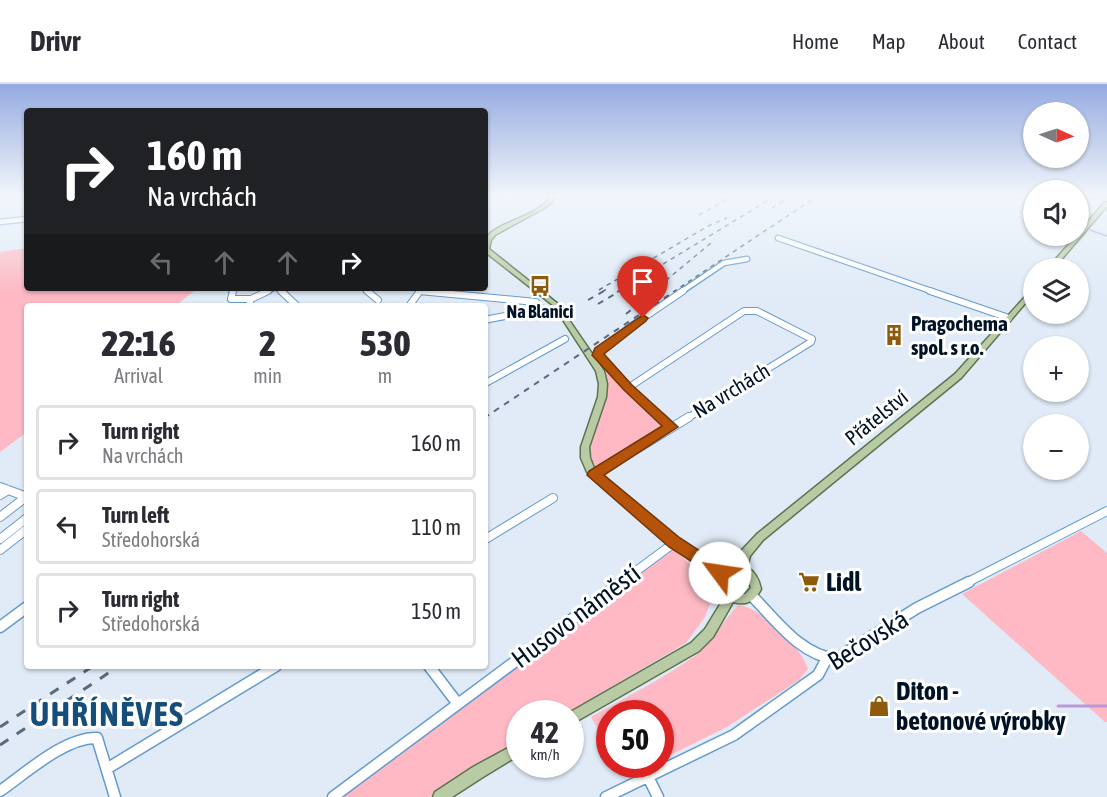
<!DOCTYPE html>
<meta charset="utf-8">
<style>
:root{--surface:#fff;--page:#f7f7f7;--text:#2b2b33;--muted:#7c7c81;--line:#e1e1e2}
body{margin:0;font-family:"Asap Condensed",sans-serif;background:var(--page);color:var(--text);height:100vh;display:flex;flex-direction:column;font-size:22px;white-space:nowrap}
*{box-sizing:border-box;margin:0}
p{font-size:20px;color:var(--muted)}
.icon{flex:none;width:33px;height:33px;fill:none;stroke:currentColor;stroke-width:2;stroke-linecap:round;stroke-linejoin:round}
.map{position:relative;flex:1;overflow:hidden}
.panel{position:absolute;left:24px;top:219px;width:464px;height:366px;display:flex;flex-direction:column;background:var(--surface);border-radius:6px;box-shadow:0 2px 4px #0004}
.panel>*{flex:none}
.top-card{position:absolute;left:24px;top:24px;width:464px;height:183px;border-radius:6px;box-shadow:0 2px 4px #0004;background:#202124;color:#fff;overflow:hidden}
.needle{width:39px;rotate:93deg}
.buttons{position:absolute;left:1023px;top:18px;display:grid;gap:12px}
.buttons a{display:grid;place-items:center;width:66px;height:66px;border-radius:50%;background:var(--surface);box-shadow:0 2px 4px #0004;font-size:30px}
.speed{position:absolute;left:506px;top:616px;display:flex;gap:12px;font-size:30px;font-weight:700;text-align:center}
.speed>*{display:grid;place-content:center;width:78px;height:78px;border-radius:50%;background:var(--surface);box-shadow:0 2px 4px #0004;line-height:1}
.speed small{font-size:15px;font-weight:400}
.speed .limit{border:9px solid #d22;background:#fff;color:#111}
.pin{position:absolute;display:grid;place-items:center;width:51px;height:51px;color:#fff;margin:-62px -26px;border-radius:50% 50% 50% 0;rotate:-45deg;box-shadow:0 0 6px #0007}
.pin .icon{rotate:45deg}
.me{position:absolute;width:66px;margin:-33px;rotate:301deg;stroke-linejoin:round;filter:drop-shadow(0 0 4px #0008)}
.turn{display:flex;align-items:center;gap:21px;height:126px;padding:0 24px;font-size:27px}
.turn .icon{width:78px;height:78px;stroke-width:2.5}
.turn b{display:block;font-size:42px;line-height:51px}
.lanes{display:flex;align-items:center;height:57px;padding:0 24px;background:#0003;justify-content:center;gap:30px;direction:ltr}
.lanes .off{opacity:.35}
.eta{display:flex;justify-content:space-evenly;align-items:center;height:102px;text-align:center}
.eta b{font-size:36px;font-weight:800;line-height:42px}
ul{padding:0;list-style:none}
li{display:flex;align-items:center;gap:18px;height:75px;margin:0 12px 9px;padding:0 12px;border:3px solid var(--line);border-radius:6px}
li div{flex:1}
li b{display:block;font-size:22px}
li em{font-style:normal}
header{display:flex;align-items:center;gap:36px;box-sizing:border-box;height:84px;padding:0 30px;background:var(--surface);border-bottom:2px solid var(--line)}
header strong{font-size:28px}
nav{display:flex;gap:33px;margin-inline-start:auto;font-size:21px}
.map>svg:first-child{display:block}
.green{fill:#feb9c4}
.lines{fill:none;stroke-linecap:round;stroke-linejoin:round}
.stream-far1{stroke:#ba9ad5;stroke-width:1.5}
.stream{stroke:#ba9ad5;stroke-width:3}
.minor-far3-casing{stroke:#649ace;stroke-width:7}
.minor-far2-casing{stroke:#649ace;stroke-width:8}
.minor-far1-casing{stroke:#649ace;stroke-width:10}
.minor-casing{stroke:#649ace;stroke-width:13}
.major-casing{stroke:#5a7450;stroke-width:3}
.minor-far3{stroke:#fff;stroke-width:4.5}
.minor-far2{stroke:#fff;stroke-width:6}
.minor-far1{stroke:#fff;stroke-width:8}
.minor{stroke:#fff;stroke-width:10}
.major{fill:#b9cba4;fill-rule:evenodd}
.rail-far2{stroke:#5a6a7a;stroke-width:1.5;stroke-dasharray:4.5 4.5;stroke-linecap:butt}
.rail-far1{stroke:#5a6a7a;stroke-width:2;stroke-dasharray:6 6;stroke-linecap:butt}
.rail{stroke:#5a6a7a;stroke-width:3;stroke-dasharray:10 10;stroke-linecap:butt}
.route{fill:#b45309;stroke:#753606;stroke-width:1.5}
.labels{text-anchor:middle;dominant-baseline:central;stroke-width:6;stroke-linejoin:round;paint-order:stroke}
.far-poi-label{font-size:18px;font-weight:bold;fill:#001326;stroke:#fff}
.poi-label{font-size:21px;font-weight:bold;fill:#001326;stroke:#fff;text-anchor:start}
.street-label{font-size:21px;fill:#001326;stroke:#fff}
.near-poi-label{font-size:26px;font-weight:bold;fill:#001326;stroke:#fff;text-anchor:start}
.near-street-label{font-size:26px;fill:#001326;stroke:#fff}
.near-district-label{font-size:33px;font-weight:bold;letter-spacing:1.5px;fill:#154d7b;stroke:#fff}
</style>
<header>
<strong>Drivr</strong>
<nav><a>Home</a><a>Map</a><a>About</a><a>Contact</a></nav>
</header>
<div class="map">
<svg width="1107" height="713" viewBox="0 0 1107 713">
<rect width="100%" height="100%" fill="#e0ebf7"/>
<!-- green -->
<path class="green" d="M27,164V204L197,205L175,222H27V348L0,368V168Z
M606,287L664,343L597,385L588,373C591,341 612,322 606,287Z
M1081,447L1107,469V638H1105L962,510Z
M672,464L708,496L712,515L705,533L686,559L565,630H519V657L429,713H343Z
M738,521C760,522 803,565 808,585L799,596L727,643L660,676V630H609V665L591,633C624,614 666,593 696,571C714,557 723,537 738,521Z"/>
<g class="lines">
<!-- stream-far1 -->
<path class="stream-far1" d="M1079,143L1082,144
M1090,146L1107,152"/>
<!-- stream -->
<path class="stream" d="M1058,622H1107"/>
<defs>
<path id="minor-far3" d="M0,138L27,135
M778,154L934,208
M278,204L282,208
M364,204L369,208
M419,207L432,208
M232,208L233,204
M265,208L273,204
M419,208L422,204
M681,208L724,179L747,175"/>
<path id="minor-far2" d="M233,207L231,215H251
M281,207L297,222
M367,207L378,216
M419,207L536,218L542,225
M930,207L1009,234
M249,222L251,215L268,207
M409,222L420,207
M484,236L542,225
M484,300L565,255
M628,304L744,227H757L812,255L811,258L686,335
M662,335L600,275V267L630,243L683,207"/>
<path id="minor-far1" d="M661,333L671,343
M594,391L689,333
M0,403L27,413
M0,411L8,406
M0,433L26,413
M0,455L27,434
M484,456L553,414
M0,466L27,445
M620,499L674,459
M966,499L1107,427"/>
<path id="minor" d="M752,512C776,536 800,571 836,575L917,524L969,498
M0,543L27,523
M429,582L458,620
M108,684L276,582
M648,693L658,713
M0,707C26,689 65,653 97,654L115,713
M333,713L622,498
M606,713L734,651L818,591L826,576"/>
<path id="major" d="M551,111H555L552,118L546,123L495,151L491,156L489,165L558,220L604,287L607,300L606,313L589,363L590,374L594,384L677,456L719,483L731,479L737,480L741,467L757,450L955,290L1034,203V209L961,294L763,456L750,472L747,483C755,488 759,495 761,505C755,517 746,522 733,518L713,553L699,567L570,641V630H567L691,559L705,545L724,514C717,508 712,499 714,491L671,462L587,388L581,374V363L598,313L599,300L596,287L554,222L484,167C484,164 484,159 485,157C492,137 539,135 551,111ZM731,487C741,489 749,494 751,504L745,510H736L726,503L723,494L727,489Z
M1105,118H1107V122L1054,184H1048L1076,152H1078V149Z
M519,658V671L483,693L452,713H433L435,708L473,683Z"/>
</defs>
<!-- minor-far3 casing -->
<use href="#minor-far3" class="minor-far3-casing"/>
<!-- minor-far2 casing -->
<use href="#minor-far2" class="minor-far2-casing"/>
<!-- minor-far1 casing -->
<use href="#minor-far1" class="minor-far1-casing"/>
<!-- minor casing -->
<use href="#minor" class="minor-casing"/>
<!-- major casing -->
<use href="#major" class="major-casing"/>
<!-- minor-far3 -->
<use href="#minor-far3" class="minor-far3"/>
<!-- minor-far2 -->
<use href="#minor-far2" class="minor-far2"/>
<!-- minor-far1 -->
<use href="#minor-far1" class="minor-far1"/>
<!-- minor -->
<use href="#minor" class="minor"/>
<!-- major -->
<use href="#major" class="major"/>
<!-- rail-far2 -->
<path class="rail-far2" d="M772,124L793,111
M699,131L735,111
M599,206L710,141L727,134
M602,208L607,205
M617,208L777,111
M652,208L711,159
M673,208L819,111"/>
<!-- rail-far1 -->
<path class="rail-far1" d="M588,216L604,207
M598,220L620,207
M626,230L654,207
M484,334L675,207"/>
<!-- rail -->
<path class="rail" d="M0,643L93,582
M0,661L119,582"/>
</g>
<!-- sky -->
<linearGradient id="sky" x2="0" y2="1"><stop stop-color="#95aae0"/><stop offset="0.53" stop-color="#f1f6fb"/><stop offset="1" stop-color="#f1f6fb" stop-opacity="0"/></linearGradient>
<rect width="1107" height="210" fill="url(#sky)"/>
<!-- route -->
<path class="route" d="M643,231L648,234L646,237L604,270L632,301L678,343L604,391L680,454L726,484L728,489L726,494L720,496L669,463L587,391L589,387L662,342L624,306L592,271L595,264Z"/>
<!-- icons -->
<defs>
<symbol id="bus-bare" viewBox="-9 -9 18 18"><path d="M-5-6H5V4H4V6H2V4H-2V6H-4V4H-5ZM-3.5-4V0h7V-4ZM-3.5 1.2v1.5H-2V1.2ZM2 1.2v1.5H3.5V1.2Z" fill="#8e5a0b" stroke="#fff" stroke-width="2.5" paint-order="stroke"/></symbol>
<symbol id="building-bare" viewBox="-9 -9 18 18"><path d="M-4-6H4V6H1V3H-1V6H-4ZM-2.5-4.3h1.7v1.8h-1.7ZM.8-4.3h1.7v1.8H.8ZM-2.5-1h1.7V.8h-1.7ZM.8-1h1.7V.8H.8Z" fill="#8e5a0b" stroke="#fff" stroke-width="2.5" paint-order="stroke"/></symbol>
<symbol id="supermarket-bare" viewBox="-9 -9 18 18"><path d="M-6-5.5h2.5l.6 2H6L4.5 2H-2.5L-4.4-4H-6ZM-1.5 3.2a1.3 1.3 0 1 0 .1 0ZM3 3.2a1.3 1.3 0 1 0 .1 0Z" fill="#8e5a0b" stroke="#fff" stroke-width="2.5" paint-order="stroke"/></symbol>
<symbol id="shop-bare" viewBox="-9 -9 18 18"><path d="M-5-2.5h2.3a2.7 3.5 0 0 1 5.4 0H5L5.5 6h-11ZM-1.5-2.5h3a1.5 2.3 0 0 0-3 0Z" fill="#8e5a0b" stroke="#fff" stroke-width="2.5" paint-order="stroke"/></symbol>
</defs>
<g fill-rule="evenodd">
<use href="#bus-bare" x="525" y="187" width="30" height="30"/>
<use href="#building-bare" x="879" y="236" width="30" height="30"/>
<use href="#supermarket-bare" x="794" y="483" width="30" height="30"/>
<use href="#shop-bare" x="864" y="607" width="30" height="30"/>
</g>
<g class="labels">
<!-- far-poi labels -->
<g class="far-poi-label">
<text x="540" y="227">Na Blanici</text>
</g>
<!-- poi labels -->
<g class="poi-label">
<text x="911" y="239">Pragochema<tspan x="911" dy="24">spol. s r.o.</tspan></text>
</g>
<!-- street labels -->
<g class="street-label">
<text transform="translate(731 306) rotate(-31)">Na vrchách</text>
<text transform="translate(876 333) rotate(-39)">Přátelství</text>
</g>
<!-- near-poi labels -->
<g class="near-poi-label">
<text x="826" y="498">Lidl</text>
<text x="896" y="607">Diton -<tspan x="896" dy="30">betonové výrobky</tspan></text>
</g>
<!-- near-street labels -->
<g class="near-street-label">
<text transform="translate(576 532) rotate(-37)">Husovo náměstí</text>
<text transform="translate(868 556) rotate(-32)">Bečovská</text>
</g>
<!-- near-district labels -->
<g class="near-district-label">
<text x="107" y="630">UHŘÍNĚVES</text>
</g>
</g>
</svg>
<div class="buttons">
<a><svg class="needle" viewBox="-14 -14 28 28"><path d="M0-13l5 13h-10z" fill="#e53935"/><path d="M0 13l5-13h-10z" fill="#7c7c81"/></svg></a>
<a><svg class="icon" aria-label="sound" viewBox="0 0 24 24"><path d="M4 9h4l5-4v14l-5-4H4zM17 9q2 3 0 6"/></svg></a>
<a><svg class="icon" aria-label="layers" viewBox="0 0 24 24"><path d="M12 4l9 5-9 5-9-5zM3 14l9 5 9-5"/></svg></a>
<a>+</a>
<a>−</a>
</div>
<div class="speed"><div>42<small>km/h</small></div><div class="limit">50</div></div>
<div class="pin" style="left:643px;top:234px;background:#d93025"><svg class="icon" aria-label="arrive" viewBox="0 0 24 24"><path d="M6 21V4h12l-3 4 3 4H6"/></svg></div>
<svg class="me" style="left:720px;top:489px" viewBox="-20 -20 40 40"><circle r="19" fill="#fff"/><path d="M0-13L10 11 0 6-10 11z" fill="#b45309"/></svg>
<div class="top-card">
<div class="turn"><svg class="icon" aria-label="right" viewBox="0 0 24 24"><path d="M7 20v-9h11M14 6l5 5-5 5"/></svg><div><b>160 m</b>Na vrchách</div></div>
<div class="lanes"><svg class="icon off" aria-label="left" viewBox="0 0 24 24"><path d="M17 20v-9H6M10 6l-5 5 5 5"/></svg><svg class="icon off" aria-label="ahead" viewBox="0 0 24 24"><path d="M12 20V5M6 11l6-6 6 6"/></svg><svg class="icon off" aria-label="ahead" viewBox="0 0 24 24"><path d="M12 20V5M6 11l6-6 6 6"/></svg><svg class="icon" aria-label="right" viewBox="0 0 24 24"><path d="M7 20v-9h11M14 6l5 5-5 5"/></svg></div>
</div>
<section class="panel">
<div class="eta">
<div><b>22:16</b><p>Arrival</p></div>
<div><b>2</b><p>min</p></div>
<div><b>530</b><p>m</p></div>
</div>
<ul>
<li><svg class="icon" aria-label="right" viewBox="0 0 24 24"><path d="M7 20v-9h11M14 6l5 5-5 5"/></svg><div><b>Turn right</b><p>Na vrchách</p></div><em>160 m</em></li>
<li><svg class="icon" aria-label="left" viewBox="0 0 24 24"><path d="M17 20v-9H6M10 6l-5 5 5 5"/></svg><div><b>Turn left</b><p>Středohorská</p></div><em>110 m</em></li>
<li><svg class="icon" aria-label="right" viewBox="0 0 24 24"><path d="M7 20v-9h11M14 6l5 5-5 5"/></svg><div><b>Turn right</b><p>Středohorská</p></div><em>150 m</em></li>
</ul>
</section>
</div>
